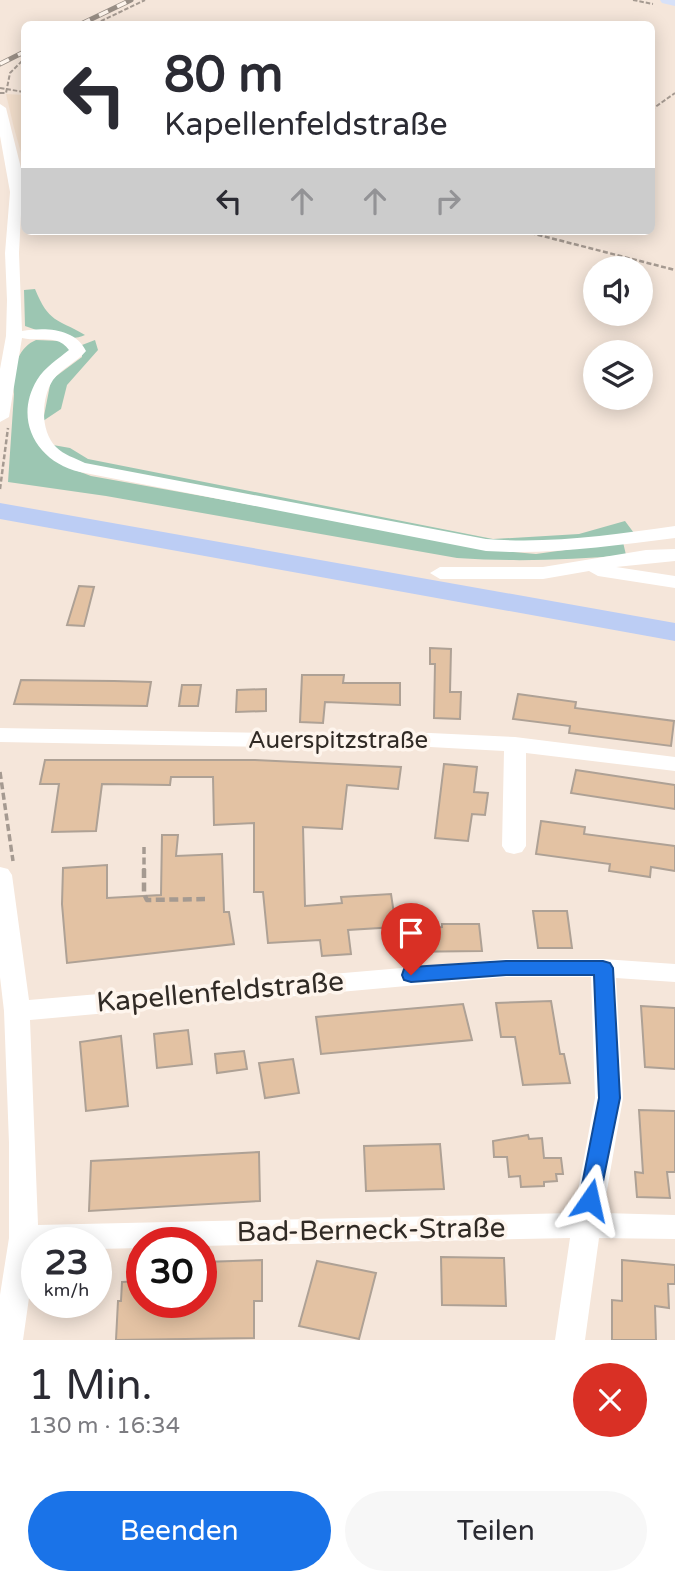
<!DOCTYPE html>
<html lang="de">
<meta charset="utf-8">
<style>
:root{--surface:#fff;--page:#f7f7f7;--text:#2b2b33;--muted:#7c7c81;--accent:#1a73e8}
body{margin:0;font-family:"Varela Round",sans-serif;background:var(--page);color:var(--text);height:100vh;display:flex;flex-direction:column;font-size:26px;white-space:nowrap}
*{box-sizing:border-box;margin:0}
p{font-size:23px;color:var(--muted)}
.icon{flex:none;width:38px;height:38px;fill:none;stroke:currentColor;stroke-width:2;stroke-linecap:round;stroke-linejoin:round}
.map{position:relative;height:1340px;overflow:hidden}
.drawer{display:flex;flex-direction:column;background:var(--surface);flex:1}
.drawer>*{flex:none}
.banner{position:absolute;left:21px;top:21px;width:634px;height:214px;border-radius:10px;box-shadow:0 4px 18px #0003;background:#fff;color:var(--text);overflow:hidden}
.buttons{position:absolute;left:583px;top:256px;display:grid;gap:14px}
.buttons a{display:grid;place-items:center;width:70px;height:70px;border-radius:50%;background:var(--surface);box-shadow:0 4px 18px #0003;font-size:35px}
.speed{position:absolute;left:21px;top:1227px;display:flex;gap:14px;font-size:35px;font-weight:700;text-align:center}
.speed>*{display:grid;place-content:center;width:91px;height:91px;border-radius:50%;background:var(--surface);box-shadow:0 4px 18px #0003;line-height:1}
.speed small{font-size:18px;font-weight:400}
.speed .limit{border:10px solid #d22;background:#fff;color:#111}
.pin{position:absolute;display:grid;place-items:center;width:60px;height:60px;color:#fff;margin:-72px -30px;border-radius:50% 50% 50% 0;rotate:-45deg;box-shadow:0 0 7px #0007}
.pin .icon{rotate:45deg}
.me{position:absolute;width:77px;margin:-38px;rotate:11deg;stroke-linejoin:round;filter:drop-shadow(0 0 5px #0008)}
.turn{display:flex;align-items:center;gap:24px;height:147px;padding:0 28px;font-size:32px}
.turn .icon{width:91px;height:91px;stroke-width:2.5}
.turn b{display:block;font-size:49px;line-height:60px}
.lanes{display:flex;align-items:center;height:66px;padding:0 28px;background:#0003;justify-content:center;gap:35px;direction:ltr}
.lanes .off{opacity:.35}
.round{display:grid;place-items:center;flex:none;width:74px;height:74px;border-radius:37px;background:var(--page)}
.head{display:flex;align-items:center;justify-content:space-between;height:119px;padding:0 28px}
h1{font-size:42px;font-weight:600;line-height:52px}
.cta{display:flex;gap:14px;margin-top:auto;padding:14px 28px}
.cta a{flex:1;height:80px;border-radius:42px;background:var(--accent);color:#fff;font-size:28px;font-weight:600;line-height:80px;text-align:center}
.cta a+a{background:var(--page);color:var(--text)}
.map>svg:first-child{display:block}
.built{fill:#f1ddca}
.green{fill:#9cc6b2}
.building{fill:#e3c2a3;stroke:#aea195;stroke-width:2}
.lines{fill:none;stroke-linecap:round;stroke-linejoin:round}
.path-far3{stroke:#a59a91;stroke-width:2;stroke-dasharray:4.5 2;stroke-linecap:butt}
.path-far2{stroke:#a59a91;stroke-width:2.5;stroke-dasharray:5 2.5;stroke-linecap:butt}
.path-far1{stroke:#a59a91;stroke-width:3.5;stroke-dasharray:7 3.5;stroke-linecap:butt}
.path{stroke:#a59a91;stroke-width:4.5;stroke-dasharray:9 4.5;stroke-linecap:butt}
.minor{fill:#fff;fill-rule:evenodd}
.major{fill:#d7e1f8;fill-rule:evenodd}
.highway{fill:#bccdf4;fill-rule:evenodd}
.rail-casing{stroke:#988e85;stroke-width:5}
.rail{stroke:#fef5ed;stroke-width:3.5;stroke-dasharray:10;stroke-linecap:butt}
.route{fill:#1a73e8;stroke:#114b97;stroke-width:2}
.labels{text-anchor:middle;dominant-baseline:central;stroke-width:7;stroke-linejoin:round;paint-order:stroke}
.street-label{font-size:24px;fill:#312b26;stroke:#fef5ed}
.near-street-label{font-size:28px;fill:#312b26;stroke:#fef5ed}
</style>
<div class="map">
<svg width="675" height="1340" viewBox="0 0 675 1340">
<rect width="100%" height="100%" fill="#f5e6da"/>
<!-- built -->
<path class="built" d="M6,94L24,95V163L14,128Z"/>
<!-- green -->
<path class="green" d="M35,289C49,323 56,318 85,335C69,343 42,332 25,326L24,290Z
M36,340L60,341L72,347L70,352L40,377C29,439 27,454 91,476L513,552L536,554L623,542L626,555C569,560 515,562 457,558L106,496L8,482L14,394C11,375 16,348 36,340Z
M95,340L98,350L67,385L61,409L43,421L51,380L82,357V345Z
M53,445L70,448L88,459L493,539L579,534L625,521L634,533L572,544H492L81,465L60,453Z"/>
<!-- building -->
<path class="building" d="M79,586L94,587L84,626L67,625Z
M430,648L451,649L450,692H461L460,719L434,718L435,664H430Z
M302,675H344L343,683H400V705L325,702L323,723L300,722Z
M21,680L114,681L151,682L147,706L14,704Z
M182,685H201L198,706H179Z
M266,689V711L236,712L237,690Z
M518,694L576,702L575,708L674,721L671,746L569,733L570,726L513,719Z
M45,760H255L401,767L398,789L347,785L342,829L303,827L305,906L342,903L341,897L391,894L396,927L348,930L351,954L322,956L320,940L268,943L263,892H254V823L214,825L213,777H171L170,785L102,784L96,831L52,832L59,784H40Z
M444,764L477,767L474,792L488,793L485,815L472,814L468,841L435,838Z
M576,770L675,785V809L571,793Z
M541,821L585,827L584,834L675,846V871L651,867L650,877L609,871L610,864L536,854Z
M162,835H178L176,856L222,854L224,912H229L234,944L67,963L62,904L63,868L107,865V898L161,895Z
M533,911H567L572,948H538Z
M442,924H479L482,951L397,952L395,930L442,927Z
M551,1001L560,1054H564L570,1083L523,1085L515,1037H501L496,1003Z
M463,1004L472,1040L321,1054L316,1017Z
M641,1006L675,1008V1069L645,1067Z
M188,1030L192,1064L157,1068L154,1034Z
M121,1036L128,1106L86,1111L80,1042Z
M244,1051L247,1069L217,1073L215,1054Z
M293,1059L299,1093L265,1098L259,1063Z
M639,1110L675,1111V1172H667L670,1198L637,1197L635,1172L643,1173Z
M528,1135L529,1139L542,1138L544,1158H561L563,1174H556L557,1181L544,1182V1186L521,1187L520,1176L509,1177L507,1157H494L493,1141Z
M440,1144L444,1189L366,1191L364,1146Z
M259,1152L260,1201L89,1211L91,1161Z
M441,1257L504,1258L506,1306L442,1305Z
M262,1260V1301H254V1338L116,1340L118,1301H121L122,1282L142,1281V1302H201L203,1262Z
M622,1260L675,1265V1284H668L669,1308L655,1306L656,1340H612V1300L622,1301Z
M317,1261L376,1273L359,1339L299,1326Z"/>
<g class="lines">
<!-- path-far3 -->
<path class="path-far3" d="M633,0L653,4
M95,24L145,0
M0,88L24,92
M0,93H6L10,73L24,59
M651,110L675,93"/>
<!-- path-far2 -->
<path class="path-far2" d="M523,231L675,270
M0,489L8,428"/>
<!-- path-far1 -->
<path class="path-far1" d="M0,772L13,861
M144,847V870"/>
<!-- path -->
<path class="path" d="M144,869V894L147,900L205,899"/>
<!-- minor -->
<path class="minor" d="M0,104L6,108L23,176L19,253L22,331C45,327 75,328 86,351C77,362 62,368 53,380C41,398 40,431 56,447C64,455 75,458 85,463L486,539C550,544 611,535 675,526V538C611,546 550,555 486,551L80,472C37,462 13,420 37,380C45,367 58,359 69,350C58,334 38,342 22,338L9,417L0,422V369L6,336L7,300L5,253L10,192L0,136Z
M675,549V561L616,567L675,576V588L598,576L589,571L543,579H440L430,573L440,567H543L646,550Z
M0,728L322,734L430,733L515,737L675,757V771L526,753V846L522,852L514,854L506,852L502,846L504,751L430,747L322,748L0,742Z
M0,867L8,869L12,875L29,1000L506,959H603L675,964V982L616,978L623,1098L603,1213L675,1215V1239L599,1238L585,1340H555L570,1238L201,1246V1242H142V1248L96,1249V1242H37L23,1340H0V1295L9,1238V1143L4,1011L0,977ZM506,977H591L595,1098L574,1213L38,1225L30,1020Z"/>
<!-- major -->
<path class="major" d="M660,0H675V6L662,3Z"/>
<!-- highway -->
<path class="highway" d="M0,503L675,623V641L0,519Z"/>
<defs>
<path id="rail" d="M81,24L131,0
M0,64L24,52"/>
</defs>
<!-- rail casing -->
<use href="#rail" class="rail-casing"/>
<!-- rail -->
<use href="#rail" class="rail"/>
</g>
<!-- route -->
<path class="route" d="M506,961H603L610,963L613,968L620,1098L598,1206L590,1209L583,1206L579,1200L599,1098L594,975H506L411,982L404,980L402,975L404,969L411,967Z"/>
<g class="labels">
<!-- street labels -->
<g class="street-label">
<text x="338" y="740">Auerspitzstraße</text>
</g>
<!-- near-street labels -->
<g class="near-street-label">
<text transform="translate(220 992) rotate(-5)">Kapellenfeldstraße</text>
<text transform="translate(371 1230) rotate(-1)">Bad-Berneck-Straße</text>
</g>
</g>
</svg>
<div class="buttons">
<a><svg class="icon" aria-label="sound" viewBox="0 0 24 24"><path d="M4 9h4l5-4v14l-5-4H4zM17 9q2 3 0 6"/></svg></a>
<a><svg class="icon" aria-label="layers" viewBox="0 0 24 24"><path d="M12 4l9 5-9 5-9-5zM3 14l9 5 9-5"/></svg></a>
</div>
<div class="speed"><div>23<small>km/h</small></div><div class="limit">30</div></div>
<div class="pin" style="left:411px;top:975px;background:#d93025"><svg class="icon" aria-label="arrive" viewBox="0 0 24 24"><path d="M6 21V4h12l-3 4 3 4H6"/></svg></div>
<svg class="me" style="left:590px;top:1200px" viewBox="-20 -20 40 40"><path d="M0-17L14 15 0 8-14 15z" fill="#1a73e8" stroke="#fff" stroke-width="4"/></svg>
<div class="banner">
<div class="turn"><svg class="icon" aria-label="left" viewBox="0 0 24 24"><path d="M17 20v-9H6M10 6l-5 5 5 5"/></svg><div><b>80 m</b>Kapellenfeldstraße</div></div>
<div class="lanes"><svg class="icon" aria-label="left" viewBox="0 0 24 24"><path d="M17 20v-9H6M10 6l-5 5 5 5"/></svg><svg class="icon off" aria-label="ahead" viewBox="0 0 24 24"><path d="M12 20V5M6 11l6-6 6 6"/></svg><svg class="icon off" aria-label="ahead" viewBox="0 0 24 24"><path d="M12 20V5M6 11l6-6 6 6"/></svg><svg class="icon off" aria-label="right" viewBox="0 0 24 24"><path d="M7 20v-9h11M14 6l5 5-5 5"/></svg></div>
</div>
</div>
<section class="drawer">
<div class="head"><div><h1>1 Min.</h1><p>130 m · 16:34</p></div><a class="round" style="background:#d93025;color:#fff"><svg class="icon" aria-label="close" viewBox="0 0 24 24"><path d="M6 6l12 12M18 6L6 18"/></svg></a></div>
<div class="cta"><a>Beenden</a><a>Teilen</a></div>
</section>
